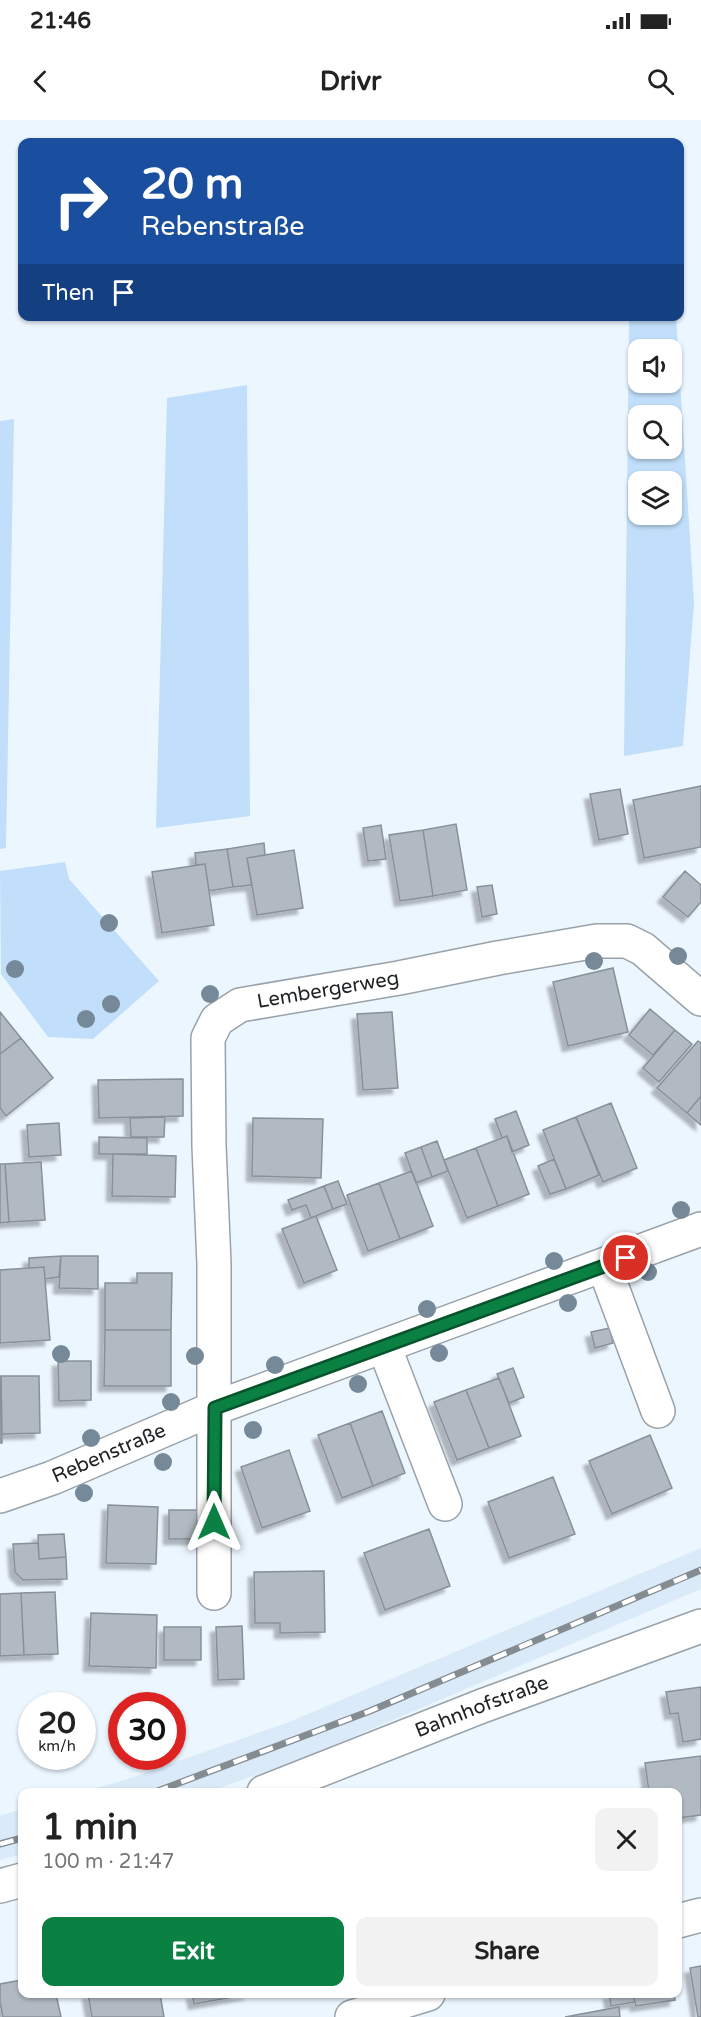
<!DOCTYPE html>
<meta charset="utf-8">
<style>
:root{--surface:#fff;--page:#f2f2f2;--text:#222;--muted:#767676;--accent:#0b8043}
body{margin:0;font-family:"Varela Round",sans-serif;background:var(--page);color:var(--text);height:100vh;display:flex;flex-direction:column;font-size:22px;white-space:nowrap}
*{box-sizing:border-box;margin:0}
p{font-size:20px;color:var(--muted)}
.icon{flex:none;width:33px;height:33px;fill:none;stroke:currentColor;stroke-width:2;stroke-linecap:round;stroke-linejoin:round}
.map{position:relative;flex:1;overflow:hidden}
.sheet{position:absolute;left:18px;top:1668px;width:664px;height:210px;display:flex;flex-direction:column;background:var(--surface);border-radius:12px;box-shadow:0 2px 4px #0004}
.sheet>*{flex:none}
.banner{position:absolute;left:18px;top:18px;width:666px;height:183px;border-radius:12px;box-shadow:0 2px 4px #0004;background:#1a4fa0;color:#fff;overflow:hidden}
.controls{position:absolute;left:628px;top:219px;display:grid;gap:12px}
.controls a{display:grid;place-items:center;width:54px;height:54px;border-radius:12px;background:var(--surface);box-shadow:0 2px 4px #0004;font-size:30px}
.speed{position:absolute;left:18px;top:1572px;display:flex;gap:12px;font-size:30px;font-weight:700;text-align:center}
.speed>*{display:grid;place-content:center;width:78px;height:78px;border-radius:50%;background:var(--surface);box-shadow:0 2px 4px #0004;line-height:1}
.speed small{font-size:15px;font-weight:400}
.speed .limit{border:9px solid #d22;background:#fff;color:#111}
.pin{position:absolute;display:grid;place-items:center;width:51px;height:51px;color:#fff;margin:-26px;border:3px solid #fff;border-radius:50%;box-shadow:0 2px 6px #0007}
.me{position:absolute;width:66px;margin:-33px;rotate:0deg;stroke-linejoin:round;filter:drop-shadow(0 0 4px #0008)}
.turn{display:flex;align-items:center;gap:21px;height:126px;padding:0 24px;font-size:27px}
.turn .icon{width:78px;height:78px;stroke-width:2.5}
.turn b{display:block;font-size:42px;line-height:51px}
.then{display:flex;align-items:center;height:57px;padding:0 24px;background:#0003;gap:12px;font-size:22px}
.round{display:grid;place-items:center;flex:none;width:63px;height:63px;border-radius:12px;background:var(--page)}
.overview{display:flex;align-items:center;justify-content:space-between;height:102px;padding:0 24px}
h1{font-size:36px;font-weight:800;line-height:45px}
.primary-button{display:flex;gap:12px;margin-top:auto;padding:12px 24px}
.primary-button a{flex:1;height:69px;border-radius:12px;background:var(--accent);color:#fff;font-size:24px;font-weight:800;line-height:69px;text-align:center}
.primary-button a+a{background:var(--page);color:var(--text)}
.status{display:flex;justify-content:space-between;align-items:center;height:42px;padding:0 30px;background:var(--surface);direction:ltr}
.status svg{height:16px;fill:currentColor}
header{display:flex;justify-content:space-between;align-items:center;height:78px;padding:0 24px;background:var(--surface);font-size:27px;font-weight:800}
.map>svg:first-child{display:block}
.built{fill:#daeaf8}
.green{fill:#c1dffa;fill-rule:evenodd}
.building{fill:#b1bac2;stroke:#889199;stroke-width:1.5;filter:url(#shadow)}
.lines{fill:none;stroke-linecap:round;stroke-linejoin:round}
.street-casing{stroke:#99a2aa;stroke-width:36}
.street{stroke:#fff;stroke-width:33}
.rail-casing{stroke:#848b91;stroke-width:7}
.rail{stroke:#fff;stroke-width:4.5;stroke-dasharray:14;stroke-linecap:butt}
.tree{fill:#758999}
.route-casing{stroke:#07532c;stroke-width:15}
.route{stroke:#0b8043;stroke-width:10}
.labels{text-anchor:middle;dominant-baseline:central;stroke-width:4.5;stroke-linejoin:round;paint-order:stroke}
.street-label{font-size:20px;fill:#1f2225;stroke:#fff}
</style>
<div class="status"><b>21:46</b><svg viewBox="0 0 49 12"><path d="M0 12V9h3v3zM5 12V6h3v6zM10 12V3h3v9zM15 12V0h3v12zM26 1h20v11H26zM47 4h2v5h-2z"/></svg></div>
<header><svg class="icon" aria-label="back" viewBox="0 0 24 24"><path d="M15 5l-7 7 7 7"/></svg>Drivr<svg class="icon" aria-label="search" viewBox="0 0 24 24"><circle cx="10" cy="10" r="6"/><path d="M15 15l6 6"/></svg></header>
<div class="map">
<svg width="701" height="1897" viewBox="0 0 701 1897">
<defs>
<filter id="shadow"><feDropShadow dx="-5.5" dy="5.5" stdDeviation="1.5" flood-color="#0004"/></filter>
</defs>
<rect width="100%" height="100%" fill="#ecf6ff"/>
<!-- built -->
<path class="built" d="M701,1428V1469L308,1636L209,1672H81L122,1661L289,1602Z
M22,1689V1734L0,1740V1696Z"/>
<!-- green -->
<path class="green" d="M656,197H676L694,482L683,626L624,636L629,201ZM639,230H672V262H639ZM639,296H672V328H639ZM639,362H672V394H639Z
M247,265L250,696L156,708L167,278Z
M14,299L6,728L0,729V301Z
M65,742L69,759L159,861L93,919L48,917L1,854L0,751Z"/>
<!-- building -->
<path class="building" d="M701,666V727L644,738L633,680Z
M620,669L628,714L599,720L590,674Z
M456,704L467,770L433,776L423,710Z
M381,705L386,739L368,741L363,708Z
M423,710L433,776L400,781L389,715Z
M264,723L265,735L247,738L252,765L233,767L227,729Z
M227,729L233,767L209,771L205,744L196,745L195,733Z
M294,730L303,788L257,795L247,738Z
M205,744L214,805L162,813L152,752Z
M685,751L701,765V782L688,797L663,777Z
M492,765L497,794L482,797L477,767Z
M613,848L628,912L568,926L553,862Z
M650,889L675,910L653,935L629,915Z
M0,892L21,918L0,934Z
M392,892L398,968L363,970L357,894Z
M675,910L692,924L659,962L643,948Z
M21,918L53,958L6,996L0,988V934Z
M698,921L701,923V976L687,993L657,968Z
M183,959V996L99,998L98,960Z
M701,976V1005L687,993Z
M611,983L637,1048L603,1062L576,997Z
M516,991L529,1025L512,1032L507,1016L502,1018L495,999Z
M165,997L164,1017H131L130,998Z
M576,997L599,1055L566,1069L543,1010Z
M253,998L323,999L321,1058L252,1056Z
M59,1003L61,1035L29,1037L27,1005Z
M507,1016L529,1074L498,1086L476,1028Z
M99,1017L147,1018V1034H99Z
M437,1021L448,1051L432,1057L421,1027Z
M421,1027L432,1057L416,1063L405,1033Z
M476,1028L498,1086L467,1098L444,1040Z
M113,1034L176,1036L175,1077L112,1076Z
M554,1039L566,1069L550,1074L538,1046Z
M41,1042L45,1100L9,1102L5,1044Z
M0,1044H5L9,1102L0,1103Z
M412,1051L433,1106L400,1119L379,1063Z
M338,1061L347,1084L333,1089L324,1066Z
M379,1063L400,1119L368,1131L347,1075Z
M324,1066L333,1089L311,1098L306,1085L292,1090L288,1080Z
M316,1096L337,1150L304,1163L282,1109Z
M61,1136L59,1157L45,1159L44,1147L29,1148V1138Z
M61,1136H98V1169L59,1168Z
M44,1147L50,1220L0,1223V1150Z
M137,1153H172L171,1210H105V1163H137Z
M610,1208L613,1223L595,1228L591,1212Z
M105,1210H171V1266H104Z
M58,1241H91V1280L59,1281Z
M513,1248L524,1277L509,1283L497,1254Z
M0,1256H1L2,1323H0Z
M1,1256H39L40,1313L2,1314Z
M499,1258L521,1316L489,1328L466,1270Z
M466,1270L489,1328L457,1340L434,1282Z
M382,1291L405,1353L373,1366L350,1303Z
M350,1303L373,1366L342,1378L318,1315Z
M650,1315L672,1368L612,1394L589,1341Z
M289,1330L310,1391L262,1408L241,1347Z
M553,1357L575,1414L509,1438L488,1382Z
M108,1385L158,1387L156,1444L106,1443Z
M169,1390H197V1419H169Z
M429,1409L450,1466L385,1490L364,1433Z
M64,1414L66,1437L39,1439L38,1415Z
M38,1423L39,1439L66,1437L67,1459L23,1460L15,1452L13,1424Z
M324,1451L325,1512L280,1513V1503H255L254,1452Z
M55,1472L58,1534L24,1535L21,1473Z
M21,1473L24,1535L0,1536V1474Z
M91,1493L157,1495L156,1548L89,1546Z
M242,1506L244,1559L218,1560L216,1507Z
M164,1507H201V1540H164Z
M701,1567V1619L683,1622L678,1593L670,1594L666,1572Z
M701,1636V1695L678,1698V1672H649L645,1643Z
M701,1846V1897H698L690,1848Z
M22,1860V1874H56L61,1897H3L0,1882V1864Z
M88,1874H160L164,1897H92Z
M192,1874H250L194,1884Z
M609,1874H633L635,1882L611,1886Z
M633,1874H674L675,1880L636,1886Z
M619,1887L620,1897H565Z"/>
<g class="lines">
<defs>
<g id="street">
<path d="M604,1146L658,1291"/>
<path d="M384,1226L445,1384"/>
<path id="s1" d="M0,1376L52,1358L215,1288L701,1109"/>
<path id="s2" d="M214,1473V1144L209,1026L208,918L217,900L240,885L399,858L498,838L597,821H627L643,829L701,879"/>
<path id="s3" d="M264,1672L482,1586L701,1506"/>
<path d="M0,1766L22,1760"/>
<path d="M678,1801L701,1795"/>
<path d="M352,1897L428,1874"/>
</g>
</defs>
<!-- street casing -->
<use href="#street" class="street-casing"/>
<!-- street -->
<use href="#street" class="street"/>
<defs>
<path id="rail" d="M155,1672L370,1591L701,1450
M0,1724L22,1718"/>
</defs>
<!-- rail casing -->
<use href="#rail" class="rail-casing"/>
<!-- rail -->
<use href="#rail" class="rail"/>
</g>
<!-- trees -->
<g class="tree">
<circle cx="109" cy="803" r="9"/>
<circle cx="678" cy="836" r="9"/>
<circle cx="594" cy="841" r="9"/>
<circle cx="15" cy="849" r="9"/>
<circle cx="210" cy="874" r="9"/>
<circle cx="111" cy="884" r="9"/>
<circle cx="86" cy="899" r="9"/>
<circle cx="681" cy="1090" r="9"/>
<circle cx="554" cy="1141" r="9"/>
<circle cx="648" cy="1152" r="9"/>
<circle cx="568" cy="1183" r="9"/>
<circle cx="427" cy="1189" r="9"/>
<circle cx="439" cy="1233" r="9"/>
<circle cx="61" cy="1234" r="9"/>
<circle cx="195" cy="1236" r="9"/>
<circle cx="275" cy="1245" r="9"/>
<circle cx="358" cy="1264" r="9"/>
<circle cx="171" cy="1282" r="9"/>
<circle cx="253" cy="1310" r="9"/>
<circle cx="91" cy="1318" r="9"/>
<circle cx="163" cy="1342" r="9"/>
<circle cx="84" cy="1373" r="9"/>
</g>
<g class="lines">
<defs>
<path id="route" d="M214,1402L215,1288L626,1138"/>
</defs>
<!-- route casing -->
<use href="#route" class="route-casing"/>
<!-- route -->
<use href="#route" class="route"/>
</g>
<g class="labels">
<!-- street labels -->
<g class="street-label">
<text stroke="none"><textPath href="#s2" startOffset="692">Lembergerweg</textPath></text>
<text stroke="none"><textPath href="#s1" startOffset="117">Rebenstraße</textPath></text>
<text stroke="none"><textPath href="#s3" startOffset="234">Bahnhofstraße</textPath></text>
</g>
</g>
</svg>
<div class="controls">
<a><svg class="icon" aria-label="sound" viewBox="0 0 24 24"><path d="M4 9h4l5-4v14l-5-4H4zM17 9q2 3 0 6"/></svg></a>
<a><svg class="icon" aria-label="search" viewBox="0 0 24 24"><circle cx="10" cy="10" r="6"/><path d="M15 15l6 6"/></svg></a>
<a><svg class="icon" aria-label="layers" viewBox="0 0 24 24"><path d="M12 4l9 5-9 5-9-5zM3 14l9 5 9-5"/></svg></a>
</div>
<div class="speed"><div>20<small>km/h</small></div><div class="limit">30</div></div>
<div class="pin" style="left:626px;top:1138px;background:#d93025"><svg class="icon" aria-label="arrive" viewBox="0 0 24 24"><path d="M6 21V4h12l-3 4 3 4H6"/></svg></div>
<svg class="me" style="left:214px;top:1402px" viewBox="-20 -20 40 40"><path d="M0-17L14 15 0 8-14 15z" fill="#0b8043" stroke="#fff" stroke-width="4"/></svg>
<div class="banner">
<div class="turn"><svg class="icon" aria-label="right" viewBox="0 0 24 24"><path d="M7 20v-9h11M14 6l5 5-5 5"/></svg><div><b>20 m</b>Rebenstraße</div></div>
<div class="then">Then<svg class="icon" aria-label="arrive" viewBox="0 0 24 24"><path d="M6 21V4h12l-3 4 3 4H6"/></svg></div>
</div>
<section class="sheet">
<div class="overview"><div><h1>1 min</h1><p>100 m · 21:47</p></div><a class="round"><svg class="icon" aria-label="close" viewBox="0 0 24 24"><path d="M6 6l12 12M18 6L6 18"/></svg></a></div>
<div class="primary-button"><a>Exit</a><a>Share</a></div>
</section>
</div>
